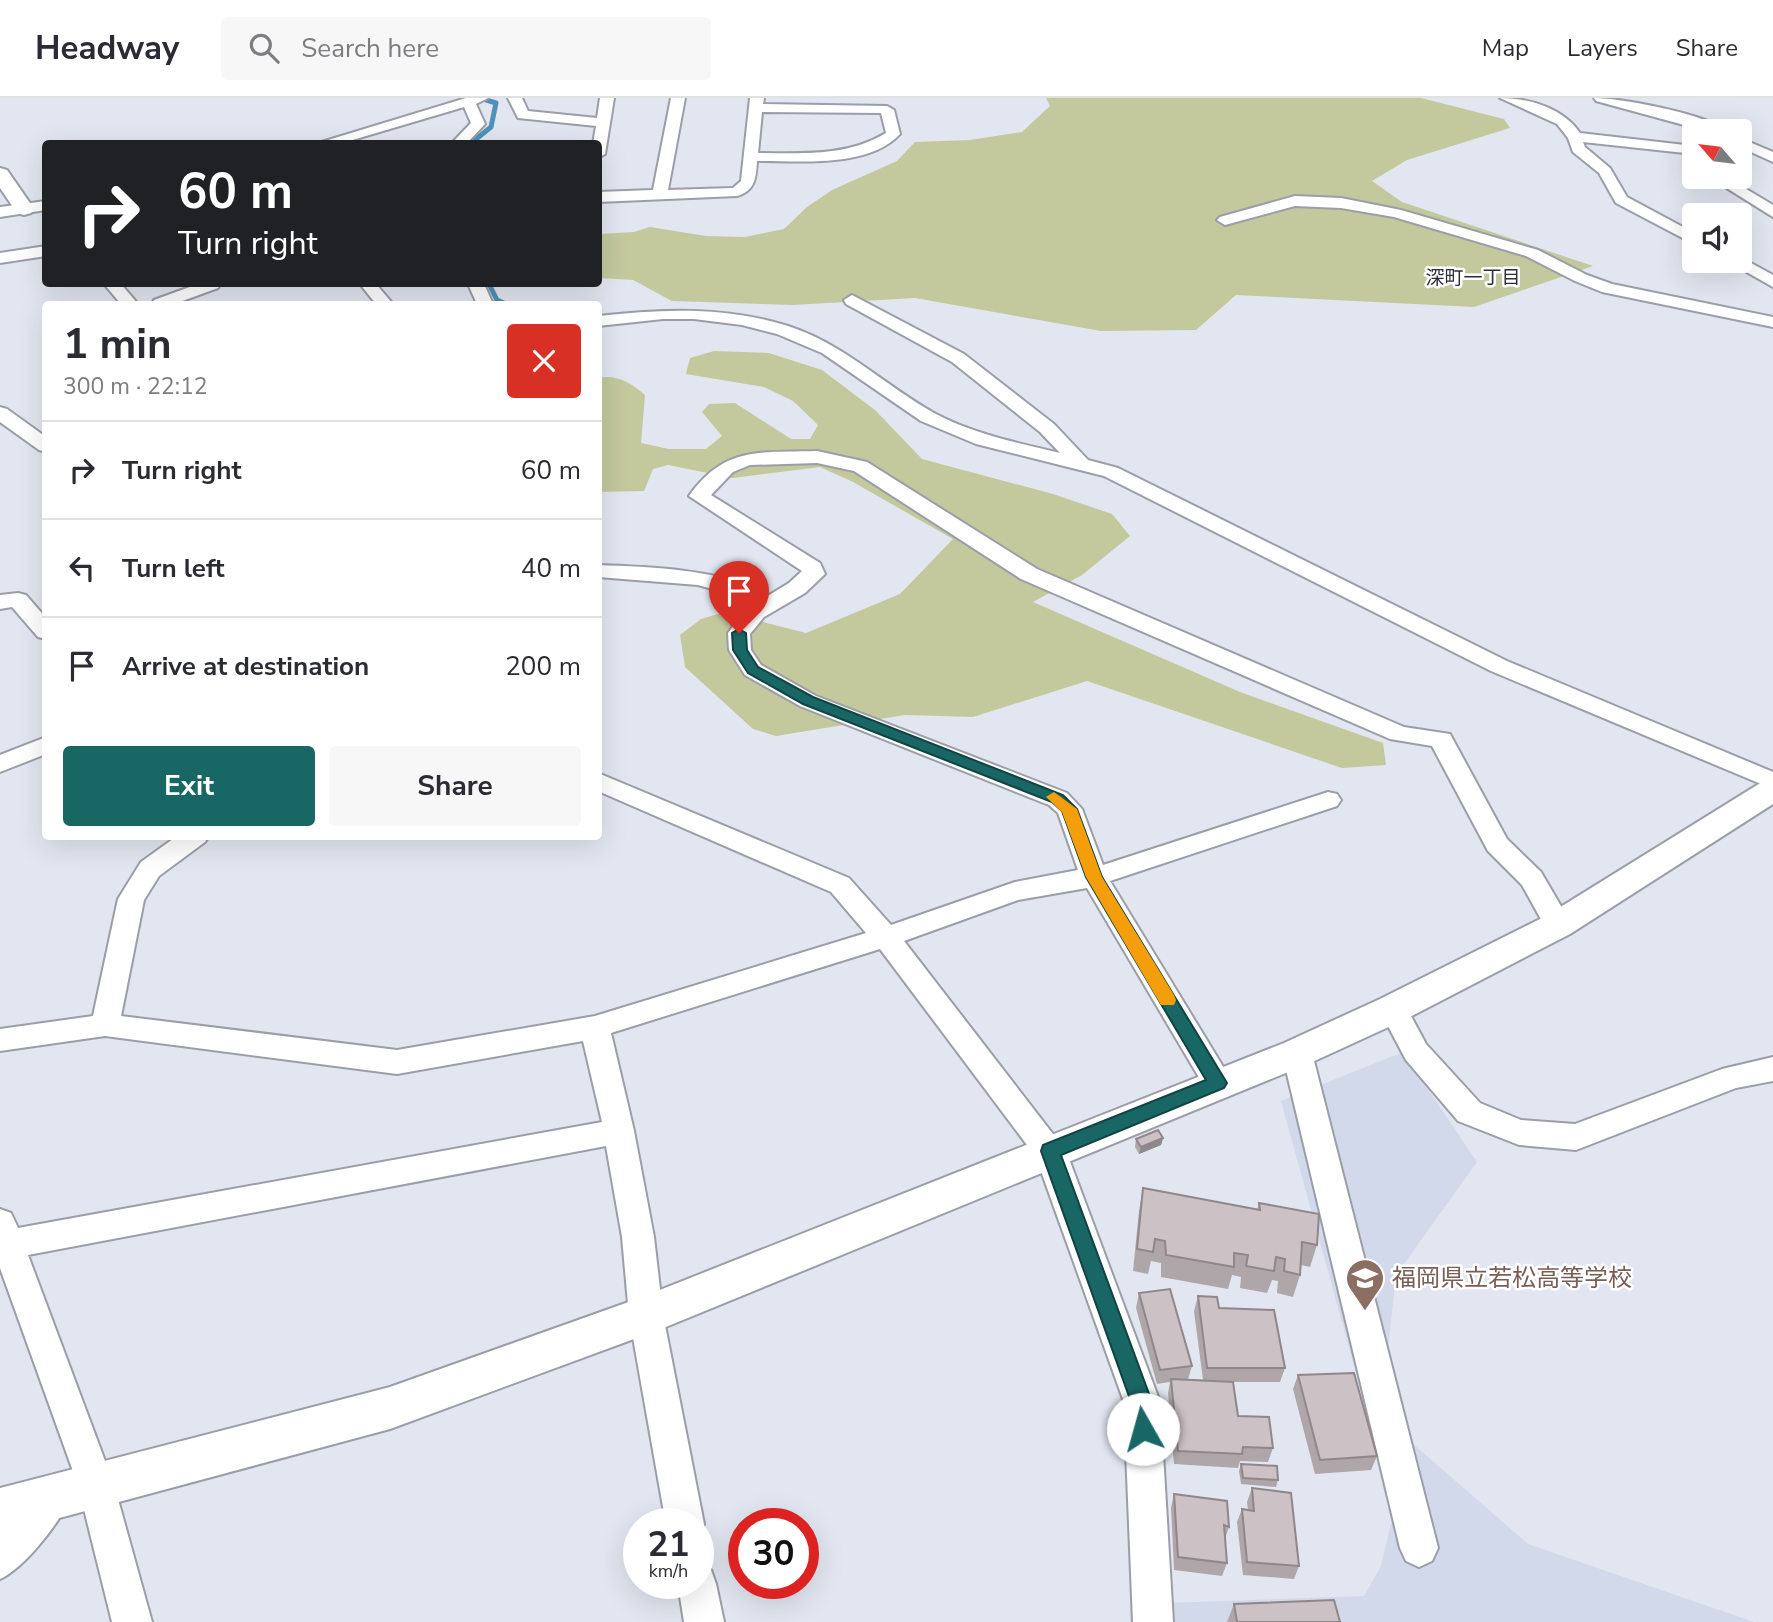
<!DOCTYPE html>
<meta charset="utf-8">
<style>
:root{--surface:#fff;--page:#f7f7f7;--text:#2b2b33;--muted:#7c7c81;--line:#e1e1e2;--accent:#196765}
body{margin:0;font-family:"Nunito Sans","Noto Sans JP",sans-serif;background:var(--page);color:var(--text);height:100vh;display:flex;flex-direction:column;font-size:26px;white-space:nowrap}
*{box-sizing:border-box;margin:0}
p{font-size:23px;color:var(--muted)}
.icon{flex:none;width:38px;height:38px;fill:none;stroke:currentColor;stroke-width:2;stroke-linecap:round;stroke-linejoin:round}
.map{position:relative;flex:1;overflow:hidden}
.details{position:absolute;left:42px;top:203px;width:560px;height:539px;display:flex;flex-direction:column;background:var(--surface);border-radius:7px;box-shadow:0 7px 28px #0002}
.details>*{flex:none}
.banner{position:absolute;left:42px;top:42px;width:560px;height:147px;border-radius:7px;box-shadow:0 7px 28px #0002;background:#202124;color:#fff;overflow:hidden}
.needle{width:46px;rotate:298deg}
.fabs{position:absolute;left:1682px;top:21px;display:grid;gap:14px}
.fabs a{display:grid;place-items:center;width:70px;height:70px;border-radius:7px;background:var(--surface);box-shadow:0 7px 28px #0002;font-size:35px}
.speed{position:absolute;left:623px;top:1410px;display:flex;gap:14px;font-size:35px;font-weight:700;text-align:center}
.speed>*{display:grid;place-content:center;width:91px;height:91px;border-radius:50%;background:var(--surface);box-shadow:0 7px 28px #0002;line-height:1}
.speed small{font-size:18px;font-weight:400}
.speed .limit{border:10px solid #d22;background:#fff;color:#111}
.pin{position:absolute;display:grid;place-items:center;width:60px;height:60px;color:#fff;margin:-72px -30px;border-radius:50% 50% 50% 0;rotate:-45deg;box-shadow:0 0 7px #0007}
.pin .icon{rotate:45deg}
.me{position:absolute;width:77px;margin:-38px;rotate:353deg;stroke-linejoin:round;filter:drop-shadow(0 0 5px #0008)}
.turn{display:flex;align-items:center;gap:24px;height:147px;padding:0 21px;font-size:32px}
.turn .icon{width:91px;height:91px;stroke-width:2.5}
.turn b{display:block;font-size:49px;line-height:60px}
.round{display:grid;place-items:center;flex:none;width:74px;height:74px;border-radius:7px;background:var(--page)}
.head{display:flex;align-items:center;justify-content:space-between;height:119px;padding:0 21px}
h1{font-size:42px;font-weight:700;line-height:52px}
.action{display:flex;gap:14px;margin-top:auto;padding:14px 21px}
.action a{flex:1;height:80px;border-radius:7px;background:var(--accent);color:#fff;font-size:28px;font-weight:700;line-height:80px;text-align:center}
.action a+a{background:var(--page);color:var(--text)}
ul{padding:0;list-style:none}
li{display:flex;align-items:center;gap:21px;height:98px;padding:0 21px;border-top:2px solid var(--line)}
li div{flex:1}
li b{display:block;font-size:26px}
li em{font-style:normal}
header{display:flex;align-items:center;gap:42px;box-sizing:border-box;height:98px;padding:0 35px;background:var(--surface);border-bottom:2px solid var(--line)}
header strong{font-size:33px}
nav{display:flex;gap:38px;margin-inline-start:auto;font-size:24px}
.search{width:490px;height:63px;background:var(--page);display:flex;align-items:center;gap:18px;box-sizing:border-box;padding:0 24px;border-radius:7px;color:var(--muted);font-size:26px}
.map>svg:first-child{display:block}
.built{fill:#d2d9ea}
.green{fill:#c3c99d}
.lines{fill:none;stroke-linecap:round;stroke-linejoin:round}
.stream{stroke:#4f91b9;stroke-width:5}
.minor-casing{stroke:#9b9ea7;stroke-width:4}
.tertiary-casing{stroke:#9b9ea7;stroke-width:4}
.minor{fill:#fff;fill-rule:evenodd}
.tertiary{fill:#fff;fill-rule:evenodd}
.wall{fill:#afa6a9}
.shaded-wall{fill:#8f878a}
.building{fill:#ccc1c5;stroke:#8f878a;stroke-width:2}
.route{fill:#196765;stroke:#104342;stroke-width:2}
.slow{fill:#f59e0b}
.labels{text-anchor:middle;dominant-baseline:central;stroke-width:5;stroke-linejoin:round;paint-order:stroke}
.far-neighbourhood-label{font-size:19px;fill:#2c2f37;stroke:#fff}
.near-education-label{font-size:24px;fill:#785e54;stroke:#fff;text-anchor:start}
</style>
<header>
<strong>Headway</strong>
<div class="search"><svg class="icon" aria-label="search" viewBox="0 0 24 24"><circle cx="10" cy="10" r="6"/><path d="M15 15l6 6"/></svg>Search here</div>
<nav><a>Map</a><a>Layers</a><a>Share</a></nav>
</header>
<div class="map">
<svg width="1773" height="1524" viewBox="0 0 1773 1524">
<rect width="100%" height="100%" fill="#e2e6f0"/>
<!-- built -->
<path class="built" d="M1403,954L1477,1064L1396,1177L1388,1251L1412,1345L1528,1446L1754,1524H1169L1166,1505L1364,1498L1381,1468L1394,1413L1281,1003Z"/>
<!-- green -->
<path class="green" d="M1046,0H1421L1504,21L1510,30L1407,62L1372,83L1402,104L1593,168L1474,209L1236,197L1196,232L1101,233L915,200L793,207L672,203L633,182L599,180V136L634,134L650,129L706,138L745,139L784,131L807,109L832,92L897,63L915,44L970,42L1022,34L1050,8Z
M714,253L769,255L822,272L875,312L922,361L1053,396L1112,416L1130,438L1082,477L1033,504L1240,594L1383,645L1386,667L1342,670L1087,583L973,619L905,617L776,638L753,631L685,569L680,537L701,521L724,514L806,535L900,496L953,441L853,384L820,369L733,380L668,367L653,371L644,393L599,394L598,280C617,276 631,285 645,297L641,345L669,351H706L722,338L702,314L709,306L735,305L791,341H810L818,327L793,303L764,289L686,276L690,260Z"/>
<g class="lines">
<!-- stream -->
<path class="stream" d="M470,46L491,29L496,5L480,0
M489,186L497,202L506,206"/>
<defs>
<path id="minor" d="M466,0H488L476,6L485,26L466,46H451L471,25L464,9L339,46H315Z
M508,0H522L528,13L597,20L600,0H614L605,56L598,60V46H593L596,28L518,20Z
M671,0H685L668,92L733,90L741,83L750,0H764L763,6L887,8L894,12L900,36C869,70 800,63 757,63C756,80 755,93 737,98L598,104V94L653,92ZM762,14L881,15L886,35C846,59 803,55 758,55Z
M1500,0C1529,0 1563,10 1580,35L1694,48V56L1583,44L1585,49L1610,70L1627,99L1694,135V146L1616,105L1599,75L1573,54L1568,40L1557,26Z
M1594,0C1620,0 1708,16 1726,33H1706L1596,3Z
M1740,40L1773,54V64L1740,49Z
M1709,79H1726L1773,107V119Z
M1295,98L1341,100L1401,112L1538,152L1587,177L1612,186L1773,219V229L1602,194L1575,183L1526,158L1394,119L1341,110L1295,108L1225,127L1217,122L1220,119Z
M46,103V112L0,119V109Z
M46,148V158L0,165V155Z
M1740,159L1773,177V189L1727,163H1740Z
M104,186H121L138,206H121Z
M198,186H220L218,190L174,206H152L154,202Z
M360,186H376L393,206H376Z
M468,186H484L493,206H477Z
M852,197L964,256L1054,326L1088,362L1118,370L1507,563L1773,674V691L1491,573L1104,378L976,346L921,323L822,255L777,236L742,227L694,221H663L598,228V218C663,211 725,208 788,228C844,246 884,287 934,315C973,336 1018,345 1060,355L1040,334L952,264L846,206L844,202Z
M0,309L7,311L46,339V354L39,352L0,324Z
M817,353L867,364L1037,471L1404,629L1450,636L1507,741L1541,774L1572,827L1568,834L1558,837L1548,834L1522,787L1488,753L1432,648L1390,641L1021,481L854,373L817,365L750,367L733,374L711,397L820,465L825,476L805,495L764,519L750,536L751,552L761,567L816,598L1067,695L1082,711L1103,767L1328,694L1337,696L1341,702L1337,708L1110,783L1233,985L1229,993L1218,997L1207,993L1087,790L1018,802L904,843L1066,1053L1160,1304L1173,1524H1133L1124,1304L1036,1059L880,851L611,935L634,1033L654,1139L663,1217L704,1426L698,1439V1426H666L629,1217L622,1139L606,1048L28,1157L114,1387L152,1524H112L78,1387L0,1170V1111L11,1115L18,1130L602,1024L583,943L397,976L105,938L0,953V931L93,918L118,801L141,764L177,738H209L205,744L159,778L144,802L121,918L397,952L595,918L866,835L831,794L598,693V675L849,780L891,827L1015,784L1078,772L1058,715L1049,707L800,608L745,577L729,552L728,535L745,513L744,500L698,487L598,479V467C655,469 709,471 763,492L766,499L789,485L802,473L689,398C725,347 761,355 817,353Z
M18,495L26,497L46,520V541L38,539L12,509L0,511V497Z
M46,639V656L0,674V657Z
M1393,900L1403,903L1426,946L1480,1005L1521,1022L1575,1026L1722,971L1773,959V983L1736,990L1576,1052L1519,1047L1458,1023L1406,962L1379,911L1383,903Z
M1297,943L1307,947L1312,955L1438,1450L1432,1463L1419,1469L1406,1463L1400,1450L1282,955L1287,947Z
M50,1384L63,1389L69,1402C59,1426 23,1471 0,1481V1433L37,1389Z
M698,1467L711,1472L716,1486L724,1524H684L678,1486H698Z"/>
<path id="tertiary" d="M0,70L7,72L34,111L31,115L24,117L17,115L0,90Z
M1773,680V706L1570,836L1406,921L1310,965L661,1231L390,1331L0,1436V1390L390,1289L637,1201L1284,945L1380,901L1546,818L1762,684Z"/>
</defs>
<!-- minor casing -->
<use href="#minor" class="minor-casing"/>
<!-- tertiary casing -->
<use href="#tertiary" class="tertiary-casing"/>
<!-- minor -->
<use href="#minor" class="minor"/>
<!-- tertiary -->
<use href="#tertiary" class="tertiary"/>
</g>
<!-- wall -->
<path class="wall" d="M1163,1040L1161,1047L1139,1056L1135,1049L1136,1041Z
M1143,1090L1257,1112L1259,1105L1317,1147L1310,1169L1301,1167L1300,1177L1293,1199L1277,1195L1278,1183L1272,1182L1267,1195L1240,1190L1241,1179L1232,1177L1228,1191L1161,1179V1165L1151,1163L1148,1176L1133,1173L1139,1113Z
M1139,1195L1192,1268L1188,1281L1203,1282L1194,1213L1198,1198L1219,1210L1285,1270L1280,1284H1233L1238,1318L1273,1350L1268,1364L1240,1363L1238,1370L1174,1366L1168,1295L1170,1284L1157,1286L1136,1210Z
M1298,1277L1377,1358L1371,1372L1315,1376L1293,1291Z
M1241,1366L1278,1382L1276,1389L1241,1386L1239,1373Z
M1252,1390L1299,1468L1294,1481L1243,1477L1237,1424L1242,1411L1248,1412L1247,1404Z
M1174,1396L1229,1429L1225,1441L1227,1465L1222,1478L1174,1472L1171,1410Z
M1234,1506L1340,1524H1227Z"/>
<!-- shaded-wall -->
<path class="shaded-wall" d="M1163,1040L1161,1047L1139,1056L1141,1049Z"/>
<!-- building -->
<path class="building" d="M1158,1032L1163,1040L1141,1049L1136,1041Z
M1143,1090L1260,1112L1259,1105L1319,1116L1317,1147L1302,1144L1300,1177L1284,1173L1285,1161L1276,1159L1274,1173L1246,1168L1248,1157L1234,1155V1169L1166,1157L1165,1143L1155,1141L1153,1154L1137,1151Z
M1170,1191L1192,1268L1160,1272L1139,1195Z
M1198,1198L1217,1199L1219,1210L1274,1212L1285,1270H1207Z
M1354,1275L1377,1358L1320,1362L1298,1277Z
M1171,1281L1233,1284L1238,1318L1269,1319L1273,1350L1243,1349L1242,1356L1178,1353Z
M1241,1366L1277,1368L1278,1382L1243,1380Z
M1252,1390L1291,1395L1299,1468L1247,1464L1242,1411L1254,1413Z
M1174,1396L1227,1403L1229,1429L1224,1427L1227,1465L1178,1459Z
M1334,1502L1340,1524H1237L1234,1506Z"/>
<!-- route -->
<path class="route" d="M739,531L746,535L747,552L758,569L813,599L1063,697L1077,711L1102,779L1227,985L1224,990L1061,1057L1152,1304L1154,1331L1151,1339L1143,1342L1135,1339L1132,1331L1131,1304L1041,1053L1043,1047L1206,982L1086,779L1062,713L1052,704L803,606L748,575L733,552L732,535Z"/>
<!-- slow -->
<path class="slow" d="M1054,694L1077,711L1102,779L1174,897L1176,902L1174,907H1161L1086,779L1062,714L1046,699Z"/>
<!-- icons -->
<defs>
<symbol id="school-pin" viewBox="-11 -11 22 30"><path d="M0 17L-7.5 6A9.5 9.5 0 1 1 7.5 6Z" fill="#8d6e63" stroke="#fff"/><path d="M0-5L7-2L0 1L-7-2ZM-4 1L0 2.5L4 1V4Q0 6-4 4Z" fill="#fff"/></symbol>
</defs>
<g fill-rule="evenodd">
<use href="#school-pin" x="1343" y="1158" width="44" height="60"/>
</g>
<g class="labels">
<!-- far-neighbourhood labels -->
<g class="far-neighbourhood-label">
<text x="1473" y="180">深町一丁目</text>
</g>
<!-- near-education labels -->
<g class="near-education-label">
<text x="1392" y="1180">福岡県立若松高等学校</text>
</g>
</g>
</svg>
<div class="fabs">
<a><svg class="needle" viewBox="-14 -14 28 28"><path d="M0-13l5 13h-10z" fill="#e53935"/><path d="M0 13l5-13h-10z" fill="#7c7c81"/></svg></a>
<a><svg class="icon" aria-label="sound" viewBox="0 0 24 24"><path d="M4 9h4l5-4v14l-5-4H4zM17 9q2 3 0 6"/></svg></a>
</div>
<div class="speed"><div>21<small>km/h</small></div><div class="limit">30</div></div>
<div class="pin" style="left:739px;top:535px;background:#d93025"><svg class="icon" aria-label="arrive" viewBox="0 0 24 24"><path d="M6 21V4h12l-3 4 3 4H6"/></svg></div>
<svg class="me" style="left:1143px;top:1331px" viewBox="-20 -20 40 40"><circle r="19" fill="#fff"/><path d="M0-13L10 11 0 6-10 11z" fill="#196765"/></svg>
<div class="banner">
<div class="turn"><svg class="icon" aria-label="right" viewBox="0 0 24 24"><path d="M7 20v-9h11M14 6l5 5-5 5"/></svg><div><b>60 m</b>Turn right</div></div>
</div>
<section class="details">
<div class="head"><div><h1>1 min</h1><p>300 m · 22:12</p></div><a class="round" style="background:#d93025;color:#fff"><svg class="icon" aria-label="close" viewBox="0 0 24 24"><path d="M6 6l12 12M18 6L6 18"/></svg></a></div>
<ul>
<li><svg class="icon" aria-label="right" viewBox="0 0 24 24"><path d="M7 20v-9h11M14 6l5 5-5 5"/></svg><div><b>Turn right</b></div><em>60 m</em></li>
<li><svg class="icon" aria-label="left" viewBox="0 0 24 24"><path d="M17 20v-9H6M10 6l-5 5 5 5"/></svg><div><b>Turn left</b></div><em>40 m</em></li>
<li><svg class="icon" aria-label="arrive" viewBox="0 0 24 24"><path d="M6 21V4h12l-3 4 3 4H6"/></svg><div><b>Arrive at destination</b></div><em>200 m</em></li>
</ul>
<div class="action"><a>Exit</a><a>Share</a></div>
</section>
</div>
